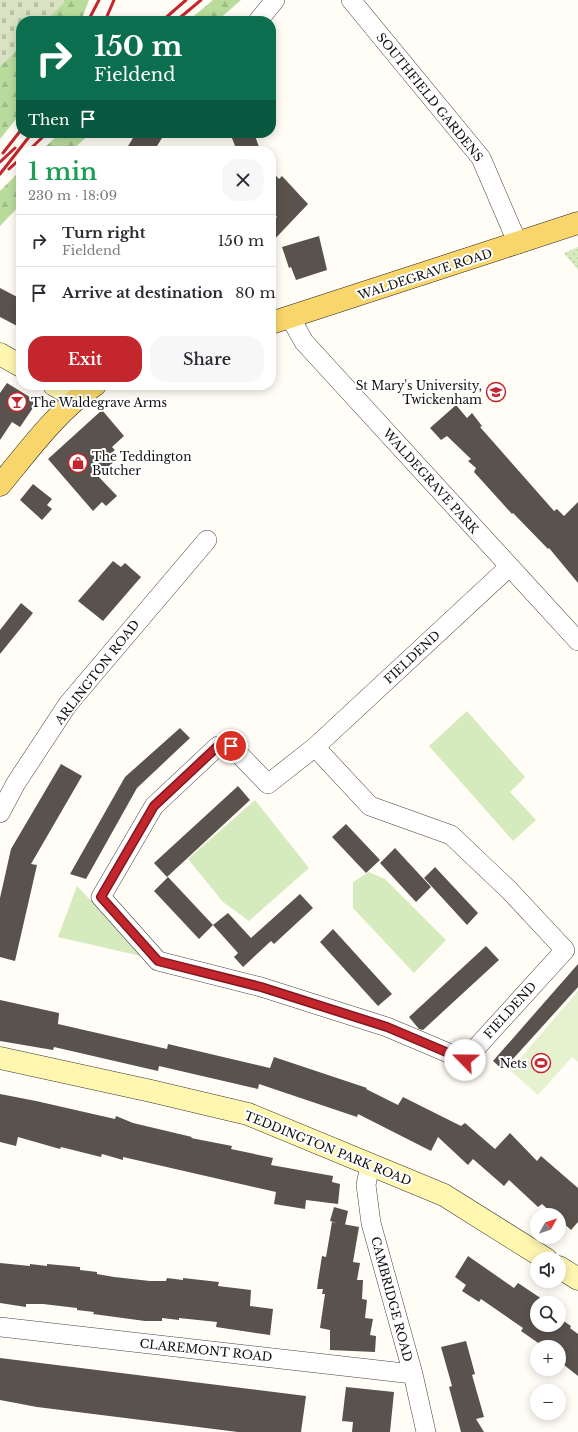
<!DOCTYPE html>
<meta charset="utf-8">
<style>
:root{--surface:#fff;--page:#f7f7f7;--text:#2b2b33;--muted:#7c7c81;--line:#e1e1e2;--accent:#c4262e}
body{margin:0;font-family:"Libre Baskerville",serif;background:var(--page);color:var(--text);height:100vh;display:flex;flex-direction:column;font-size:15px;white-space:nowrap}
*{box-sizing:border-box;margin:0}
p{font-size:13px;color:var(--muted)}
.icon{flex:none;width:22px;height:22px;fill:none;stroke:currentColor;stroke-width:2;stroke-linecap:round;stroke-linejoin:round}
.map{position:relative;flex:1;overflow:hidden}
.sheet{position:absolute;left:16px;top:146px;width:260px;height:244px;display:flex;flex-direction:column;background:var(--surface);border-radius:16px;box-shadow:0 2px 10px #0003}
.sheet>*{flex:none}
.top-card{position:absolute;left:16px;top:16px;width:260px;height:122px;border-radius:16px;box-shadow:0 2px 10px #0003;background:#0b6e4f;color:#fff;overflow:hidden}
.needle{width:26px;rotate:50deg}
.buttons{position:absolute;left:530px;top:1208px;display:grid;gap:8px}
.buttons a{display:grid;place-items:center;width:36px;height:36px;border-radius:50%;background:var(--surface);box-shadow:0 2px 10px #0003;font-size:20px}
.pin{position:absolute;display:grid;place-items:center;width:34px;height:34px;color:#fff;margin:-17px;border:2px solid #fff;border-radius:50%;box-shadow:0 1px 4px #0007}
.me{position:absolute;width:44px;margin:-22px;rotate:293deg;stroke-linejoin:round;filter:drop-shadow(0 0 3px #0008)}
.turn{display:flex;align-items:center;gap:14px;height:84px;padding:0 12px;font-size:18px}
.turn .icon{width:52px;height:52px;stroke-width:2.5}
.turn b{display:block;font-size:28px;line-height:34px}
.then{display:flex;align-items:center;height:38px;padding:0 12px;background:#0003;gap:8px;font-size:15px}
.round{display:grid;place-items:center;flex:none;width:42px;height:42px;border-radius:16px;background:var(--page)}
.summary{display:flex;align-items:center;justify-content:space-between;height:68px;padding:0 12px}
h1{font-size:24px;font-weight:600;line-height:30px;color:#1e9e55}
.action{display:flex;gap:8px;margin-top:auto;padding:8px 12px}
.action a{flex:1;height:46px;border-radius:16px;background:var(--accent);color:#fff;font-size:16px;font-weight:600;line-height:46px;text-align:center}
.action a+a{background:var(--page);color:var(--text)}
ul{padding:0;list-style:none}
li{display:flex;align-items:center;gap:12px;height:52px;padding:0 12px;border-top:1px solid var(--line)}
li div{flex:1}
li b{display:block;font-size:15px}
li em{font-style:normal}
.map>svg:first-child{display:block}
.grass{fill:url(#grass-dots)}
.forest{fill:url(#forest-firs)}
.cemetery{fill:url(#cemetery-stones)}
.garden{fill:#d5ebbd}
.pitch{fill:#e6f2cf}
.building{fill:#5a524d}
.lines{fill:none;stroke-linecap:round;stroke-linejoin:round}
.street-casing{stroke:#444;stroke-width:20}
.secondary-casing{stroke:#333;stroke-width:23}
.primary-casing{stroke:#222;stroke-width:23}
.street{stroke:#fff;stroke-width:19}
.secondary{stroke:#fff6b0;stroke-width:22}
.primary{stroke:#f9d66b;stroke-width:22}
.rail{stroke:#c4262e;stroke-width:3}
.route-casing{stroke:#7f191e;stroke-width:10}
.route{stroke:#c4262e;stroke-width:7}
.labels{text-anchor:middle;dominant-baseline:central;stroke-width:4;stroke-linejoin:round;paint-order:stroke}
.street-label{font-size:12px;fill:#111;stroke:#fff}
.poi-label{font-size:12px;fill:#111;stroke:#fff;text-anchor:end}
</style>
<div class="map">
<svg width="578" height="1432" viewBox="0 0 578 1432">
<defs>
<pattern id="grass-dots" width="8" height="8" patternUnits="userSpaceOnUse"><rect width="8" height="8" fill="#d5ebbd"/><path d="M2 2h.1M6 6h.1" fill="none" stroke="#b6c8a1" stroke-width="1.8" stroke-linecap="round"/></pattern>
<pattern id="forest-firs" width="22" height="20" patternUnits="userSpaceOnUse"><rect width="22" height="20" fill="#b9dc9c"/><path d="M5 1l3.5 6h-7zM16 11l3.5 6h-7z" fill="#9ebc85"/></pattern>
<pattern id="cemetery-stones" width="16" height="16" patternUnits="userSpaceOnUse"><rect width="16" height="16" fill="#d9e3c4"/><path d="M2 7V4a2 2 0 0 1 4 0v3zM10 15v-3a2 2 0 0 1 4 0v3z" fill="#b9c2a7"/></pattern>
</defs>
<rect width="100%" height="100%" fill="#fffdf5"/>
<!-- grass -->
<path class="grass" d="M578,247V270L564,253Z"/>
<!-- forest -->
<path class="forest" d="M0,0H89L81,21H21V113L0,139Z
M213,0H241L217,21H188Z
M60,133H91L71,151H41Z
M21,170V204L0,226V191Z"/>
<!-- cemetery -->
<path class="cemetery" d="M0,0H64V3L46,21H21V46L0,67Z"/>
<!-- garden -->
<path class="garden" d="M467,711L525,777L510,792L536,820L513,841L429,746Z
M255,800L309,868L249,921L223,902L188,859Z
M369,872L385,879L446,940L414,973L353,908V882Z
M77,886L145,957L58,937Z"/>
<!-- pitch -->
<path class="pitch" d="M578,991V1062L572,1057L538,1095L510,1070Z"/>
<!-- building -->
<path class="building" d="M136,133H165L154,151H125Z
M230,133H254L259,147L249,151H237Z
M271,170L279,179L282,176L308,204L271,243V223L277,217L271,211Z
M319,236L327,270L296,280L291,267L289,268L282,247Z
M0,288L21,299V328L0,317Z
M7,383L33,399L35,405L20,427L12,422L0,440V393Z
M456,405L467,418L472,413L482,426L480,427L554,511L557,509L564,516L578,502V583L549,548L548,549L513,513L512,514L474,472L476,468L468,461L471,459L447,436L441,440L430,428Z
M102,410L124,436L112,447L115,450L110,454L116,460L98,476L117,496L106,506L102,502L93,511L48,459Z
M33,484L52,499L47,505L52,509L42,520L20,500Z
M113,561L121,567L125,563L141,577L103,621L78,601Z
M21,603L33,613L0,654V630Z
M180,728L190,738L137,788L86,879L70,874L125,777Z
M61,764L82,776L31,864L37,865L15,961L0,957V898L11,849Z
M238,786L250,800L167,877L154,863Z
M346,824L380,860L366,873L332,837Z
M395,848L431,887L416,902L380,863Z
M435,867L478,913L467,925L424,878Z
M168,877L213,925L199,939L154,891Z
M300,894L313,908L274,944L271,941L243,967L234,957L238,953L213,925L228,913L251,938Z
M333,929L392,994L378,1006L320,942Z
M486,946L499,960L423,1030L419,1029L409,1017Z
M578,964V987L503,1070L493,1061Z
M0,1000L59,1013L58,1024L167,1049L168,1044L270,1068L274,1057L367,1088L366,1089L398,1105L403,1097L461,1126L465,1123L495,1149L510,1133L537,1161L541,1156L578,1188V1222L571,1230L559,1219V1215H554L542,1204L538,1207L509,1180L504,1186L473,1159L468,1165L438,1137L431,1151L358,1114L357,1117L259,1084L258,1089L159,1066L158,1071L54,1047L53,1050L0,1041Z
M0,1094L36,1101L115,1119L116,1116L133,1123L192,1137L191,1138L232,1146L231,1149L273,1158L271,1165L333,1176L332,1182L340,1184L338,1204L306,1200L305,1209L274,1204L276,1192L123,1157V1160L102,1154L101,1157L61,1147L60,1149L18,1137L16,1146L0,1142Z
M334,1207L348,1211L345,1225L330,1221Z
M332,1222L359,1227L353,1262L360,1263L357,1280H363L362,1299L367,1300L365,1318L373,1319L370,1335L376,1336L375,1352L330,1350V1330L320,1328L325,1294H322L323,1289H317L318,1281L322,1256L326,1257Z
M468,1256L514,1288L518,1283L542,1299L537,1303V1325H559V1318L571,1326L570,1328L578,1334V1376L559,1361V1347H544L521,1331L523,1328L481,1299L479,1302L462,1291L466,1285L455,1277Z
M0,1263L30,1266V1264L47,1266V1264L80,1267V1270L97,1272V1274L114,1277L150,1281H166L167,1278L183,1280V1278L219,1282L218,1286L251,1290L250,1306L273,1309L270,1335L216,1327L217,1322L179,1318V1320L162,1318V1321H145L93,1314L94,1312L77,1310V1308L43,1304H26V1307L0,1303Z
M466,1341L475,1374L472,1375L484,1417L476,1419L484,1432H461L449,1387L452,1386L441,1347Z
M0,1358L306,1396L301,1432H238L37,1407L0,1400Z
M346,1387L394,1392L390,1432H352L353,1422L342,1421Z"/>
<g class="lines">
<defs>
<path id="street" d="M351,0L481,158L518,244
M258,21L275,0
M290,317L304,342L578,641
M315,747L370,806L451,835L509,890L565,950L465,1060L387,1027L261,987L158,961L101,897L154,806L218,746H231L268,784L315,747L509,567
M0,813L16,783L68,704L207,540
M370,1165L366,1185L371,1223L413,1374L426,1432
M0,1327L413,1374"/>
<path id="secondary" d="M0,354L21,366
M54,385L77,398
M0,1058L151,1091L248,1114L444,1195L546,1259
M559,1267L578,1279"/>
<path id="primary" d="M271,323L578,223
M0,485C29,450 57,411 95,385"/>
</defs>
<!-- street casing -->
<use href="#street" class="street-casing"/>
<!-- secondary casing -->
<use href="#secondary" class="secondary-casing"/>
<!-- primary casing -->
<use href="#primary" class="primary-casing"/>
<!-- street -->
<use href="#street" class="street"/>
<!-- secondary -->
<use href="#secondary" class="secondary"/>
<!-- primary -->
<use href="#primary" class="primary"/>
<!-- rail -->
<path class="rail" d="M88,21L99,0
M105,21L114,0
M162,21L186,0
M176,21L201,0
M28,151L47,133
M3,153L21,130
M0,162L15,148
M9,169L21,158
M0,174L32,133"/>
</g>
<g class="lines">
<defs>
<path id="route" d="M231,746H218L154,806L101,897L158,961L261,987L387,1027L465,1060"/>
</defs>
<!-- route casing -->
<use href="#route" class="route-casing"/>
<!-- route -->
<use href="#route" class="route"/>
</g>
<!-- icons -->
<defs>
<symbol id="university-ring" viewBox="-11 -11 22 22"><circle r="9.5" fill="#fff" stroke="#c4262e" stroke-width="1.5"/><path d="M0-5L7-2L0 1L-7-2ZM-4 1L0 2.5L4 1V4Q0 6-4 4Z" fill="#c4262e"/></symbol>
<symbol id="bar-ring" viewBox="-11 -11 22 22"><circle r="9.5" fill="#fff" stroke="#c4262e" stroke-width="1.5"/><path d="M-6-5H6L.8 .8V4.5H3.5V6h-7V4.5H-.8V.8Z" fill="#c4262e"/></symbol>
<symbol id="shop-ring" viewBox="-11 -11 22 22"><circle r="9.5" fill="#fff" stroke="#c4262e" stroke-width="1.5"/><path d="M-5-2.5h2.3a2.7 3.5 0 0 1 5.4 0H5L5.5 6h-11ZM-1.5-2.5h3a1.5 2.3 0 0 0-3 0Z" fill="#c4262e"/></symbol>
<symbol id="stadium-ring" viewBox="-11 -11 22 22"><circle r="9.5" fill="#fff" stroke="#c4262e" stroke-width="1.5"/><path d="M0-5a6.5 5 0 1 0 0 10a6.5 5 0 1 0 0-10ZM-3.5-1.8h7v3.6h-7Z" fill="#c4262e"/></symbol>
</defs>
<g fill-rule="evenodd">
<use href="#university-ring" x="485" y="381" width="22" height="22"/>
<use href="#bar-ring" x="6" y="391" width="22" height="22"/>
<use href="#shop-ring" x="67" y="452" width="22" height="22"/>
<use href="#stadium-ring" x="530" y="1052" width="22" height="22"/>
</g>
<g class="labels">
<!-- street labels -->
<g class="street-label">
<text transform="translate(430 97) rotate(51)">SOUTHFIELD GARDENS</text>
<text transform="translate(425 274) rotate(-18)">WALDEGRAVE ROAD</text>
<text transform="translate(431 481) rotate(48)">WALDEGRAVE PARK</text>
<text transform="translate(412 657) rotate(-43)">FIELDEND</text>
<text transform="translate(97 672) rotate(-52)">ARLINGTON ROAD</text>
<text transform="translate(510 1010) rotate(-48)">FIELDEND</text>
<text transform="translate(328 1148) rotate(22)">TEDDINGTON PARK ROAD</text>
<text transform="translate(392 1299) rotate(75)">CAMBRIDGE ROAD</text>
<text transform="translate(206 1350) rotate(6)">CLAREMONT ROAD</text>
</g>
<!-- poi labels -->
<g class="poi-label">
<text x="482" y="385">St Mary's University,<tspan x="482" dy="14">Twickenham</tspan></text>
<text x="31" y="402" text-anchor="start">The Waldegrave Arms</text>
<text x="92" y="456" text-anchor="start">The Teddington<tspan x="92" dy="14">Butcher</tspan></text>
<text x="527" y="1063">Nets</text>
</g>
</g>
</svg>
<div class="buttons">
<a><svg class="needle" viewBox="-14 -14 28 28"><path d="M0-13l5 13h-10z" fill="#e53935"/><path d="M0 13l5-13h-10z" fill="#7c7c81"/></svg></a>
<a><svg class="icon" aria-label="sound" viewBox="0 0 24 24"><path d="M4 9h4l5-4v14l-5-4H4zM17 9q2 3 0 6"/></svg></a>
<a><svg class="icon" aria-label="search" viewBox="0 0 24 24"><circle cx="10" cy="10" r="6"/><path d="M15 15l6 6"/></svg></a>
<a>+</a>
<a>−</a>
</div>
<div class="pin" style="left:231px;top:746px;background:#d93025"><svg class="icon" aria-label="arrive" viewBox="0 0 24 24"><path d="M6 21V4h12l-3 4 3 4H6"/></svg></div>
<svg class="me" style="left:465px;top:1060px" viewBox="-20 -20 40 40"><circle r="19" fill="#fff"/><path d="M0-13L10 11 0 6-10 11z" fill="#c4262e"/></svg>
<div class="top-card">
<div class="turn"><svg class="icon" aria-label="right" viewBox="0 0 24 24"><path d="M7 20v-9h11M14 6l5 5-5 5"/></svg><div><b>150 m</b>Fieldend</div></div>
<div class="then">Then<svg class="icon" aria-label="arrive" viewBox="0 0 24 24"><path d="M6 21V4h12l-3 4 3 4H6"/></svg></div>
</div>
<section class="sheet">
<div class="summary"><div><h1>1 min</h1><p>230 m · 18:09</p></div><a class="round"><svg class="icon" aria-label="close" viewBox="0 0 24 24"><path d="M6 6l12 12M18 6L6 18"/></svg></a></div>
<ul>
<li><svg class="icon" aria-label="right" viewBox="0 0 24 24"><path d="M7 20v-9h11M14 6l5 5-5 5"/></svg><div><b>Turn right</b><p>Fieldend</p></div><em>150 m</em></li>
<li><svg class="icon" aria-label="arrive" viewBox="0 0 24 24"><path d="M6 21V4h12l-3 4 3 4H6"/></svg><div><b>Arrive at destination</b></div><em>80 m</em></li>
</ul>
<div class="action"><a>Exit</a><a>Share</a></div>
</section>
</div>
